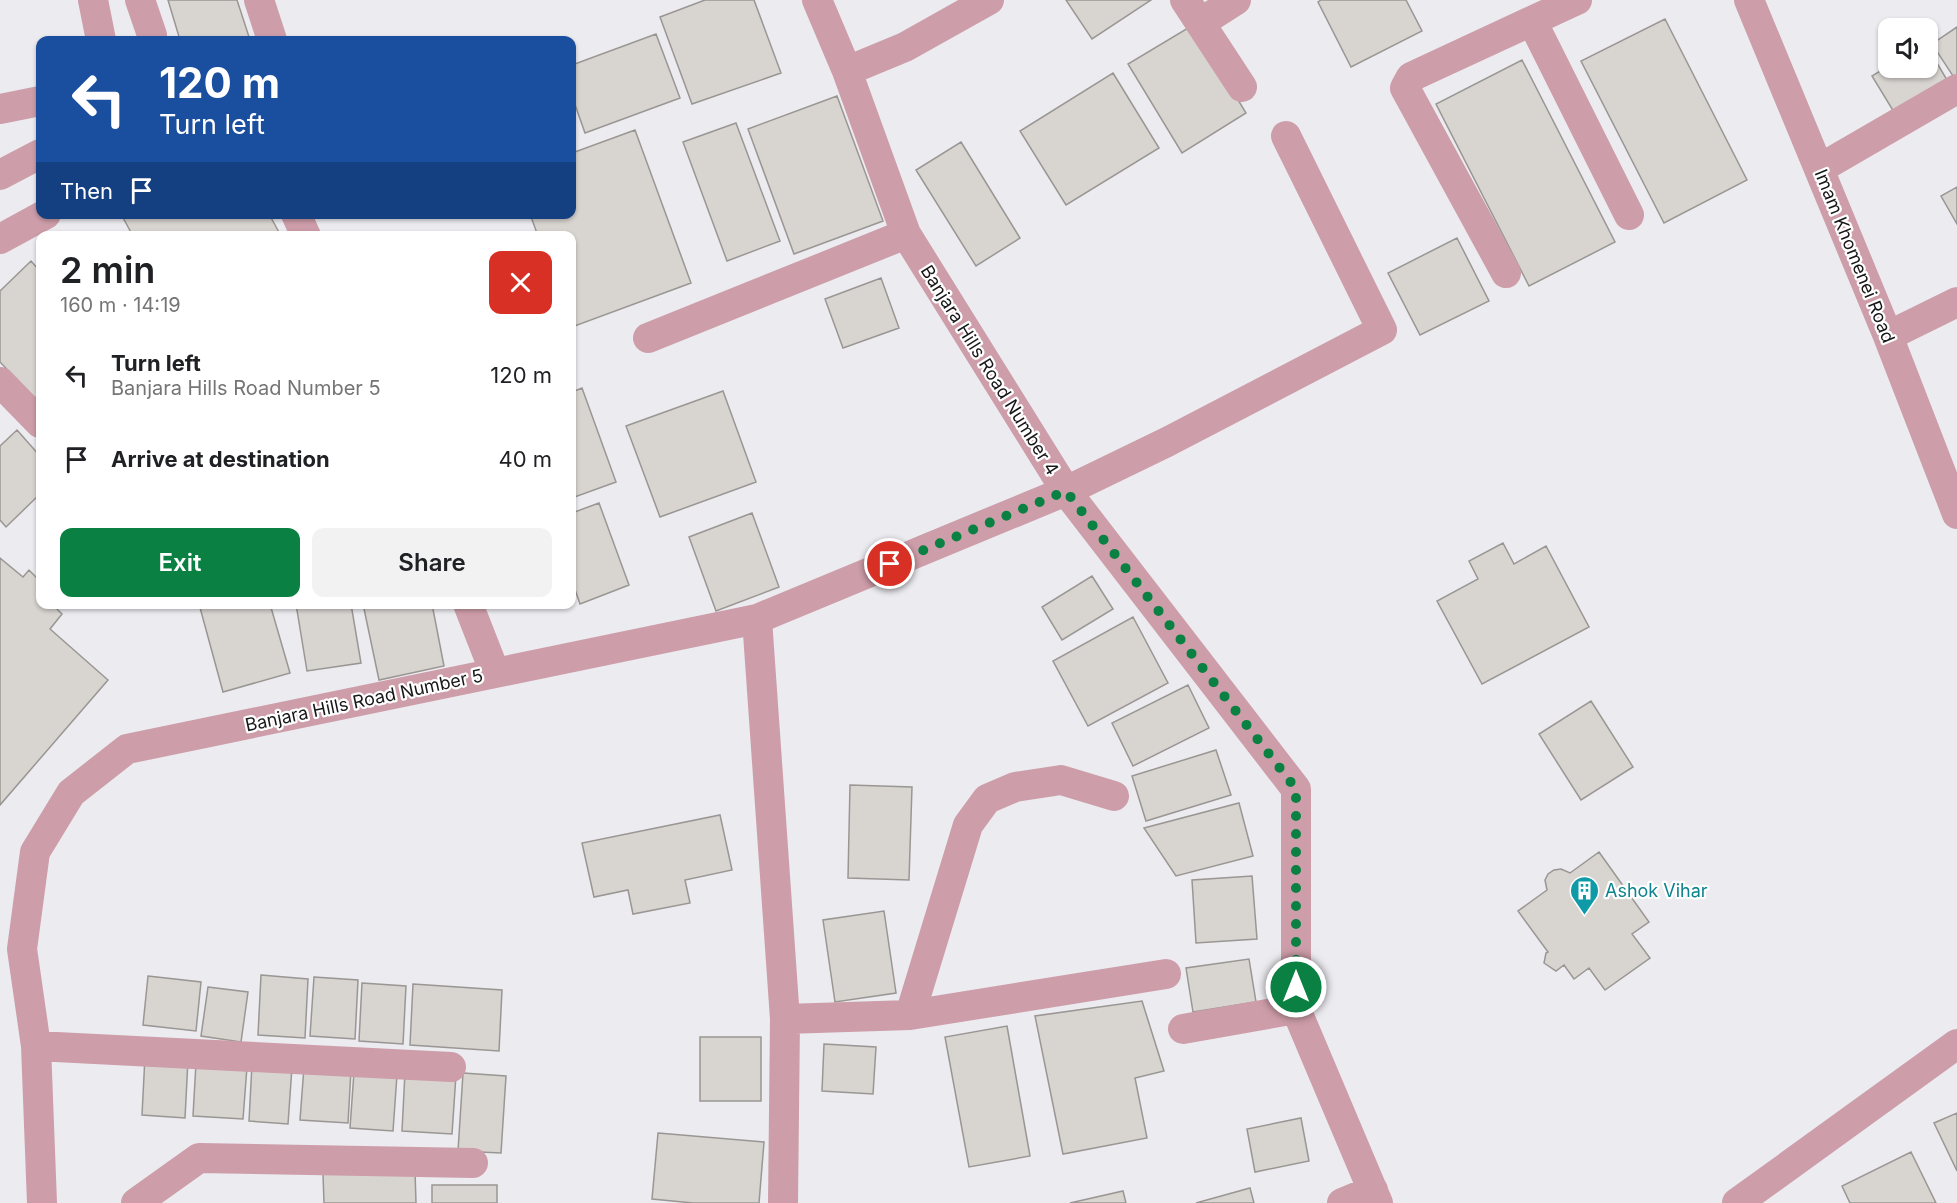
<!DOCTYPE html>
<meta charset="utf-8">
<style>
:root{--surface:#fff;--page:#f2f2f2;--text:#202124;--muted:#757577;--accent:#0b8043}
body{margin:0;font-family:Inter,sans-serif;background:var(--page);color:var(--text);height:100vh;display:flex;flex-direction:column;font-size:22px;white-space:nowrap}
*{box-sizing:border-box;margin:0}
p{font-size:20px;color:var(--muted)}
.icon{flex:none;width:33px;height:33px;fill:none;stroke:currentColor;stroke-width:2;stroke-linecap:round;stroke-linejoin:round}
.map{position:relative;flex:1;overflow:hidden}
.drawer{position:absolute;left:36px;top:231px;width:540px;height:378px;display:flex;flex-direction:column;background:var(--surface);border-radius:12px;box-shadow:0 2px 4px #0004}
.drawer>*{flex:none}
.guide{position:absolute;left:36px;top:36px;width:540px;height:183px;border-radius:12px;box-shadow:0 2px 4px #0004;background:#1a4fa0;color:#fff;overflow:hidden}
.tools{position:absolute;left:1878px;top:18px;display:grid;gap:12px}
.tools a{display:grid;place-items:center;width:60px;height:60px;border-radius:12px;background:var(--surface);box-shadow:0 2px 4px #0004;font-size:30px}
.pin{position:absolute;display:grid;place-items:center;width:51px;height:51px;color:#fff;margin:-26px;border:3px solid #fff;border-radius:50%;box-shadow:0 2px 6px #0007}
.me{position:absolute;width:66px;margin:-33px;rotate:0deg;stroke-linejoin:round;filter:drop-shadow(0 0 4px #0008)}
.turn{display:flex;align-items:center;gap:21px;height:126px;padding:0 24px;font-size:27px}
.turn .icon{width:78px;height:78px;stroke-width:2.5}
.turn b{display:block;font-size:42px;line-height:51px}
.then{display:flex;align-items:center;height:57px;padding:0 24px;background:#0003;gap:12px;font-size:22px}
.round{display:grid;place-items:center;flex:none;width:63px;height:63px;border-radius:12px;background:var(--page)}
.headline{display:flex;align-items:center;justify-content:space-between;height:102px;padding:0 24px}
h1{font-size:36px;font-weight:600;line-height:45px}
.button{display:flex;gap:12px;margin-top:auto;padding:12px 24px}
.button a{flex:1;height:69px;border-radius:12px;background:var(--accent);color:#fff;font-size:24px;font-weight:600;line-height:69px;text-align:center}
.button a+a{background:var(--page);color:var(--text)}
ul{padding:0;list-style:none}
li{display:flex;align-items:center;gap:18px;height:84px;padding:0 24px}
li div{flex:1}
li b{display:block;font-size:22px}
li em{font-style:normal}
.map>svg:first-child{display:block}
.building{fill:#d8d4d0;stroke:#9a9693;stroke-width:1.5}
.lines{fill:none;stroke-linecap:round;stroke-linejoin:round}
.minor{stroke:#cd9da9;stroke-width:30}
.route{stroke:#0b8043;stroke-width:10;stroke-dasharray:0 18}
.labels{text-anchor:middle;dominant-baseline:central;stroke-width:4.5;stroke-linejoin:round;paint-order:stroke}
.street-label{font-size:18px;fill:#171719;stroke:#fff}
.culture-label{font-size:18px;fill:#0d838f;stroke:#fff;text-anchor:start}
</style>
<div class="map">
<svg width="1957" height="1203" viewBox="0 0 1957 1203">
<rect width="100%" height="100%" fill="#ebebf0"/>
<!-- building -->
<path class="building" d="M168,0H237L250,40H180Z
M705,0H754L781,73L692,104L660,17Z
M1066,0H1151L1092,39Z
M1321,0H1406L1422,31L1351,67L1318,2Z
M1665,19L1747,180L1664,223L1581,61Z
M1193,25L1246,113L1182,153L1128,64Z
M1957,27V82L1932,44Z
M656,34L680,98L585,133L572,96V65Z
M1928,48L1953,90L1900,122L1872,76L1888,66V68H1928Z
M1522,60L1615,242L1529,286L1436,104Z
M1113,73L1159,148L1066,205L1020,131Z
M837,96L883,221L794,254L748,129Z
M736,123L780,241L727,261L683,142Z
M635,130L691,283L572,327V236H538L530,214H572V153Z
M961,142L1020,238L976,266L916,170Z
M1957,187V224L1941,196Z
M121,214H269L281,236H133Z
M1457,238L1489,301L1420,335L1388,273Z
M31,261L40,271V404L0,362V291Z
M881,278L899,328L843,348L825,299Z
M582,388L616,482L572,498V392Z
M723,391L756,482L660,517L626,426Z
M17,430L40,456V494L6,527L0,520V446Z
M599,503L629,585L580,604L572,581V513Z
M752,513L779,587L716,611L689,537Z
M1503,543L1514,564L1546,546L1589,627L1482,684L1437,601L1478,579L1469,561Z
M0,558L23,577L29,570L40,581V604H52L62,614L50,629L108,680L0,805Z
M1092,576L1113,609L1062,640L1042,607Z
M199,604H270L290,673L223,692Z
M296,604H351L361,663L307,671Z
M363,604H432L444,666L379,680Z
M1133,617L1168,683L1088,726L1053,661Z
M1188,685L1209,728L1133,766L1112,723Z
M1591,701L1633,767L1581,800L1539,734Z
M1216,750L1231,795L1146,821L1132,776Z
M850,785L912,787L909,880L848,878Z
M1239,803L1253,856L1176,876L1144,828Z
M720,815L732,870L685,880L690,903L633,914L628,890L594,897L582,843Z
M1599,852L1649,922L1632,934L1650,958L1605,990L1589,968L1574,979L1564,965L1556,971L1544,963L1546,953L1548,952L1518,911L1547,890L1545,880L1548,874L1554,870L1561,869L1570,873Z
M1252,876L1257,939L1196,943L1192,880Z
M884,911L896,993L835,1002L823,920Z
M1249,959L1256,1002L1193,1012L1186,968Z
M261,975L308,979L305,1038L258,1035Z
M148,976L201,982L196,1031L143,1025Z
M314,977L358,980L355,1039L310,1036Z
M362,983L406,986L403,1044L359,1041Z
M413,984L502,990L499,1051L410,1045Z
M208,987L248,992L241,1042L201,1036Z
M1142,1001L1164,1071L1135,1078L1147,1138L1063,1154L1035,1016Z
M1007,1026L1030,1156L969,1167L945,1037Z
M700,1037H761V1101H700Z
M824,1044L876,1047L873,1094L822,1091Z
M145,1056L188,1060L185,1118L142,1115Z
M196,1063L247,1067L243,1119L193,1116Z
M252,1064L292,1067L288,1124L249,1121Z
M304,1067L351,1070L348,1123L300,1120Z
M354,1072L397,1075L393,1131L350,1128Z
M405,1072L456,1075L452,1134L402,1131Z
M463,1073L506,1076L501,1153L458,1151Z
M1957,1113V1171L1934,1123Z
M1301,1118L1309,1161L1255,1172L1247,1129Z
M658,1133L764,1142L759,1203H693L652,1199Z
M1911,1152L1936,1203H1850L1842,1186Z
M415,1171L416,1203H324L323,1174Z
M432,1185H497V1203H432Z
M1250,1188L1254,1203H1196Z
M1123,1191L1126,1203H1070Z"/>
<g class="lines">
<!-- minor -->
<path class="minor" d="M93,0L101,40
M140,0L152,35V40
M259,0L272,40
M817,0L847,71L906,234L1066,491L1296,789V1009L1378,1203
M1185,0L1242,87
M1749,0L1888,336L1957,514
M1532,21L1629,215
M1200,23L1236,0
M847,71L905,47L989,0
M0,109L40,101
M1819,169L1957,89
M0,175L40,154
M296,214L306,236
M0,239L46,214
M1506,273L1405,88L1411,77L1577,0
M1888,336L1957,302
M648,338L906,234
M0,382L40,423
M468,604L495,673
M757,619L785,1019L783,1203
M910,1015L1166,974
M785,1019L910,1015L968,825L987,799L1015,787L1061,780L1114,796
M1183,1029L1296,1009
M36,1046L451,1067
M42,1203L36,1046L22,949L35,852L71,793L127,749L757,619L1066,491L1167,442L1382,330L1286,136
M136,1203L199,1158L473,1163
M1342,1203L1373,1190
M1737,1203L1957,1044"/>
</g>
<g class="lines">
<!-- route -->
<path class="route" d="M890,564L1066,491L1296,789V987"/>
</g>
<!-- icons -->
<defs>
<symbol id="building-pin" viewBox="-11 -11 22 30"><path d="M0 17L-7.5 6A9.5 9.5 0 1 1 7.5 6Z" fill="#0f9aa8" stroke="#fff"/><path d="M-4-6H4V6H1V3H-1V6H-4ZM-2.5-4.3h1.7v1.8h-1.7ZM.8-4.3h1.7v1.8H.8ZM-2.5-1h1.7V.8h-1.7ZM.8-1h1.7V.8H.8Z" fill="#fff"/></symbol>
</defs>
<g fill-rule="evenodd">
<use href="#building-pin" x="1568" y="874" width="33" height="45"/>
</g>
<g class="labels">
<!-- street labels -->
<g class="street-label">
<text transform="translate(1855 256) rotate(68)">Imam Khomenei Road</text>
<text transform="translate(990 370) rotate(58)">Banjara Hills Road Number 4</text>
<text transform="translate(364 700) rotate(-12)">Banjara Hills Road Number 5</text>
</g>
<!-- culture labels -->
<g class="culture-label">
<text x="1605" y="890">Ashok Vihar</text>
</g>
</g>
</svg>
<div class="tools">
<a><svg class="icon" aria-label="sound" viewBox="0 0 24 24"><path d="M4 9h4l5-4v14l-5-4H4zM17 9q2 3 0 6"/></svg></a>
</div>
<div class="pin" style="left:890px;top:564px;background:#d93025"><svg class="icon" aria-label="arrive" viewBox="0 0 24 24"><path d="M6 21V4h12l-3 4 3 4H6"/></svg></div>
<svg class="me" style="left:1296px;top:987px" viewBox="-20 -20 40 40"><circle r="17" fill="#0b8043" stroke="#fff" stroke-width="3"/><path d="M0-11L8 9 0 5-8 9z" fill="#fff"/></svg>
<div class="guide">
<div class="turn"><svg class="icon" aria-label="left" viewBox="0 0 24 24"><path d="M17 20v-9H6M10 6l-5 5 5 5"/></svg><div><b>120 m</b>Turn left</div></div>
<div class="then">Then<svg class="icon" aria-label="arrive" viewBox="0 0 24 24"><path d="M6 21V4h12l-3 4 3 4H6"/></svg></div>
</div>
<section class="drawer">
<div class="headline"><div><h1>2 min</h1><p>160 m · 14:19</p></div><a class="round" style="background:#d93025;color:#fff"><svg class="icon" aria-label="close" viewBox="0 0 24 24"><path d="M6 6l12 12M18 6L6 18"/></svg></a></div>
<ul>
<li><svg class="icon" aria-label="left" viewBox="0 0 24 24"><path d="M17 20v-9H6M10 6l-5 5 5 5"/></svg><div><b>Turn left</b><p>Banjara Hills Road Number 5</p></div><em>120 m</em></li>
<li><svg class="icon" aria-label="arrive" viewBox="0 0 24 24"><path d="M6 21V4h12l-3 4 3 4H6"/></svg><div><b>Arrive at destination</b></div><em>40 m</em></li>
</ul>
<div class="button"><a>Exit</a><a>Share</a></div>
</section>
</div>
